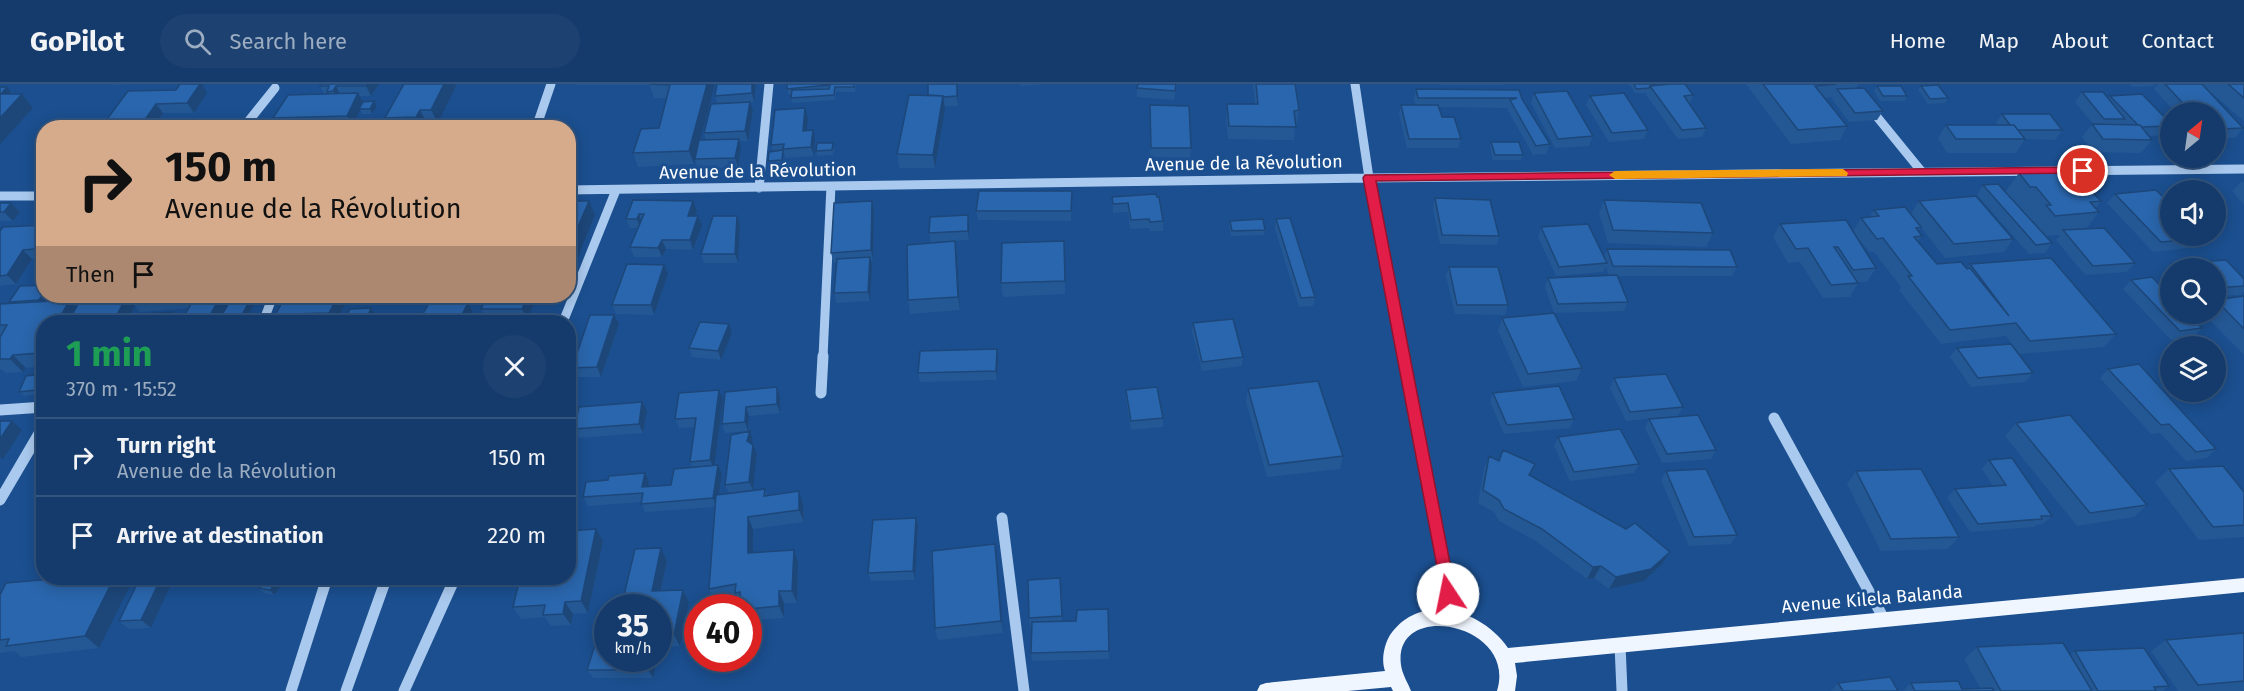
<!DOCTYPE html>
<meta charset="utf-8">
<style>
:root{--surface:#143b6b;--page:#1d4271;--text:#f1f3f6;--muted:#9dadc1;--line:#33557e}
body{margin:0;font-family:"Fira Sans",sans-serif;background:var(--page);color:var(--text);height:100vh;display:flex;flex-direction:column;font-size:22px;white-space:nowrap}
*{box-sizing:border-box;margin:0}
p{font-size:20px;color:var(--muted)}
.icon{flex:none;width:33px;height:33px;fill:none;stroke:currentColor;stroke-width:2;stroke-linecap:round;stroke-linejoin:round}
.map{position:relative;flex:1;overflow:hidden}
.sheet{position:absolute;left:36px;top:231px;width:540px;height:270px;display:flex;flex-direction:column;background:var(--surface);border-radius:24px;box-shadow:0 3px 15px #0003,0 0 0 2px var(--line)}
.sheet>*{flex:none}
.banner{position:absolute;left:36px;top:36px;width:540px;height:183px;border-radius:24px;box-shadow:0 3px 15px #0003,0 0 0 2px var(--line);background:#d6ab8b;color:#111;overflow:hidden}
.needle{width:39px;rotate:29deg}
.controls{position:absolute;left:2160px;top:18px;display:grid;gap:12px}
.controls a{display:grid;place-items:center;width:66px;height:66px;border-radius:50%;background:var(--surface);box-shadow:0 3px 15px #0003,0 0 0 2px var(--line);font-size:30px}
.speed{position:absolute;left:594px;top:510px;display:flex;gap:12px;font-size:30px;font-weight:700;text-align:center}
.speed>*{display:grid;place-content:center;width:78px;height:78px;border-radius:50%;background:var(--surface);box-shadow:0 3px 15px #0003,0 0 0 2px var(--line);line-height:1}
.speed small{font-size:15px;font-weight:400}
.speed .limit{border:9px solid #d22;background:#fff;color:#111}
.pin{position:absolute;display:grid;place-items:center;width:51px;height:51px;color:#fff;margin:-26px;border:3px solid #fff;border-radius:50%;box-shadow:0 2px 6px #0007}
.me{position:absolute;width:66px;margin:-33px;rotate:349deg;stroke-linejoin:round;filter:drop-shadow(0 0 4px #0008)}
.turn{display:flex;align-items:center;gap:21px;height:126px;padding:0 30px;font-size:27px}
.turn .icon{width:78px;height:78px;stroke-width:2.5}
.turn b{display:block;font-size:42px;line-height:51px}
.then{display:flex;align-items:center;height:57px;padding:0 30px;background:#0003;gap:12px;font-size:22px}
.round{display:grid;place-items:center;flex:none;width:63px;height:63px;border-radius:32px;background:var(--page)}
.summary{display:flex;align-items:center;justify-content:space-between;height:102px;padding:0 30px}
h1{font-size:36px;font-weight:700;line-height:45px;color:#1e9e55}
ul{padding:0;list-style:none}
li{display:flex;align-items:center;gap:18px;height:78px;padding:0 30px;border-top:2px solid var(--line)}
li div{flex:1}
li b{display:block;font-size:22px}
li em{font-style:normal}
header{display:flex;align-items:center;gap:36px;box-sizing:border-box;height:84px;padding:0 30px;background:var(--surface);border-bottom:2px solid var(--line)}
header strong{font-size:28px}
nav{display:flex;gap:33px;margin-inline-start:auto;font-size:21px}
.search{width:420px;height:54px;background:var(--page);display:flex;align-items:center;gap:15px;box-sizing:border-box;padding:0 21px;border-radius:33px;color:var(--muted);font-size:22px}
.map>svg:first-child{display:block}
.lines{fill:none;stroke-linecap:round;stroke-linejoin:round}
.minor-far1{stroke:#a9c9ee;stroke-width:9}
.minor{stroke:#a9c9ee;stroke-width:11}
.major{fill:#f0f6ff;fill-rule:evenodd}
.wall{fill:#245895}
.shaded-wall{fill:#1d4779}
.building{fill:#2a66ad;stroke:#1d4779;stroke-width:1.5}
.route{fill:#e11d48;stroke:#92132f;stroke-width:1.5}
.slow{fill:#f59e0b}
.labels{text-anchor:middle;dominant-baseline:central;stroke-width:6;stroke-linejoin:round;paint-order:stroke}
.street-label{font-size:18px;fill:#fff;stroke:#1b4f8f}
</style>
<header>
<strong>GoPilot</strong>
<div class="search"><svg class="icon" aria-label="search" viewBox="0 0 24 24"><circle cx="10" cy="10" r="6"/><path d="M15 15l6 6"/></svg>Search here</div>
<nav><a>Home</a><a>Map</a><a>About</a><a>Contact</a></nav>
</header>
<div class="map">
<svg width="2244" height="607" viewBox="0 0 2244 607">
<rect width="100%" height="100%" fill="#1b4f8f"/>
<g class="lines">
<!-- minor-far1 -->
<path class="minor-far1" d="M1355,0L1369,94L1403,273
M1869,23L1922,88
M243,44L275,4
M536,44L551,0
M759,104L769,0
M568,106L1369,94L2244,85
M0,112H44
M263,238L273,212
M563,238L616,106
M823,273L831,102"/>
<!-- minor -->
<path class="minor" d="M1403,272L1452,533
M821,309L823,272
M0,326L44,323
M1774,334L1884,535
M0,416L44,341
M1002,434L1024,607
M1620,561L1622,607
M291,607L327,494
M346,607L385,498L389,494
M404,607L455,494"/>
<!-- major -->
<path class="major" d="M2244,494V508L1515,579L1517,592L1515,607H1497C1518,539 1392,515 1401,581C1402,590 1408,599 1411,607H1393L1391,603L1348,607H1257L1260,601L1266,599L1385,587C1381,576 1384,561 1390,551C1421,507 1482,526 1508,564Z"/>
</g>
<!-- wall -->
<path class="wall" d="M112,0H132L113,1Z
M379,0L371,12H360L363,18L374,17L377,22L372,30H362L360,26L352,42H349L350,44H264L276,40L273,34L324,10L320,2Z
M404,0H455L456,2L438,39H427L425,44H391L385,34Z
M575,0H649V1H576Z
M649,0H715L700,56H706L704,49L718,20L715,12L717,0H756L754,18L750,19L753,27L748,57H739L741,64L738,83L698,85L695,75L697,66L694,80L638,83L633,69L659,44L667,14H654Z
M787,0H830V3V0H856L855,8H836L835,16L792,19L791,14V10H788Z
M958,0V22H944L945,25L935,84H899L897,70L928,11Z
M1020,0H1046L1021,2Z
M1177,0L1174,16L1137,13V4Z
M1253,0H1295L1299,26L1297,40H1295L1294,56L1228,55L1226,34L1227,20H1255Z
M1441,0H1504V1H1441Z
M1629,0H1654L1655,1L1693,11L1689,21L1706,44L1702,53L1678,55L1646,11L1647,9H1635Z
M1746,0H1858L1856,4L1883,27L1877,36L1849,38L1832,15L1833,13L1825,14L1847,42L1840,56L1791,60Z
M2130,0H2156L2154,2L2132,3Z
M2158,0H2244V37L2202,1L2243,44L2235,54H2216V28H2175L2154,5Z
M1877,2L1907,12L1905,17H1880L1874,7Z
M1921,2L1948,14L1945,19L1928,20L1918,6Z
M1416,5L1522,15L1550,60L1546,70L1533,71L1507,25L1508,24L1439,23L1442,33L1461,55L1458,64H1407L1399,30L1401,21H1416L1414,15Z
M128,7L207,9L194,29H163L153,44H104L102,42Z
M2082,8L2108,15L2110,12L2170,39V45L2166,51L2149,52L2152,56L2141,69L2093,68L2082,53L2092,40H2093L2075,18Z
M1534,9L1593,52L1589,62L1555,64L1531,19Z
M1590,12L1648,46L1644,55L1609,58L1586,21Z
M1150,21L1191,64L1190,74L1150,73Z
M2002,30L2062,46L2055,56L2025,55L2016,69H1947L1938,54L1946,41H1997L1996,39Z
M808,34L807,46H813L815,55L814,72L785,74L784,69H783V81L770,82L768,77L773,67L771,61Z
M1491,58L1523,71L1521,76H1493L1490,63Z
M834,64L833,71L817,72L816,67Z
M2019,89L2101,117L2096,124L2099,128L2086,145L2135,179L2127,188L2085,191L2056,156L2060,151L2045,152L2052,159L2045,169L2029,170L1977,111L1983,101L2005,108Z
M2241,98H2244V121L2232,107Z
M1156,110L1163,137V147H1150L1149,144L1130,145L1128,128L1113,129L1112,113Z
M2115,110L2205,154L2196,163L2153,168L2107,119Z
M1435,114L1499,152L1497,161L1440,160L1433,124Z
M633,116L693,117L697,127L695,132L702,141L693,166L666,165L662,173H634L630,163L638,144H630L626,135Z
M1604,116L1713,149L1706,163L1608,159L1599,129Z
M568,117L595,131L578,173H568Z
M872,117L874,126L873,176H870L872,182L870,217L836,219L834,209L837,178L834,179L831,169Z
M1072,117L1071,137L978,136L976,127Z
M1919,117L2013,155L2004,168L1945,174L1921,143L1918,147L1922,152L1918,157L1937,180L1967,185L1970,180L2116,250L2104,263L2019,270L2006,252L1941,260L1899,206L1901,203L1874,168H1869L1853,148L1876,184L1867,198H1857L1858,199L1850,213L1823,214L1800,178L1788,179L1773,153L1780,140L1853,147L1861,134L1870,133L1874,126L1911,130Z
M0,119H11L20,128L13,137H0Z
M737,132L740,141L738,179H704L701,170Z
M1276,135L1315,213L1313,222L1299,223L1275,145Z
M1230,137L1265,146L1264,151L1231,152L1229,141Z
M969,140V156L931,158L929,149Z
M44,141V175L43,174L32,175L16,200L0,202V147Z
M1541,143L1604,173L1607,165L1737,183L1732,192H1617L1628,218L1624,227L1554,229L1545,203L1548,194L1609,192L1606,182L1603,188L1556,192L1538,153Z
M955,157L957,171L960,226L910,230L908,216Z
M1064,157L1065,210L1003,213L1001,199Z
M2226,176L2244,195V207L2241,211L2216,212V184H2170V199L2162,190L2171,180Z
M1449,183L1508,221L1505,231L1455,230L1446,192Z
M668,190L654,231L616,230L612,221Z
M2131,196L2202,244L2193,253L2171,256L2123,205Z
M50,212L46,217L59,216L54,212H203V213L228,220L254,221L244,238H140L173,228L180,236H182L189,224L140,228L135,222L44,238V282L26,284L23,288L6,289L0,285V220H11L9,218Z
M286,212H339L345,220L336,238H271Z
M487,212H538L527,235L486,234L481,225Z
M2244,212V271L2204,230H2216V215Z
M1502,234L1582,284L1576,297L1523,303L1498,247Z
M1193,239L1243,273L1242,282L1202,287L1192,248Z
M619,240L601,293H576L572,284Z
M732,249L721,276L692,273L689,264Z
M1957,264L2033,289L2025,298L1971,303L1950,273Z
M997,265L998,274L997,296L920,298L918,289Z
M2108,285L2216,365L2207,374L2186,377L2160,349L2151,350L2100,294Z
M44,291V311L41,309L40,310L24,312L19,308Z
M1614,294L1683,323L1678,332L1626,337L1610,304Z
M1248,305L1343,372L1340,385L1267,393L1246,318Z
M719,306L723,315L714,382L718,381L722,390L719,411L729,409L725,401L750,347L753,356L752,360L757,369L753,406L765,405L767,411L799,407L803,420L804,438L753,445V469L794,466L798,478L797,519H784V534L748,537V524L740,521L736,513L714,516L709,505L715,423L645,428L641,418L588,422L583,413L649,398L648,403L671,401L692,383L690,378L695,343L679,344L675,335Z
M1126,306L1163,334V343L1131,346L1126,315Z
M725,308L780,312V329L749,332L748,347L725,349L722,340Z
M1493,309L1574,335L1570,344L1504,350L1490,318Z
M647,327L643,349L579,354L574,345Z
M1649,335L1716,366L1711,375L1662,379L1645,344Z
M2016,339L2147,421L2134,433L2077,442L2005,352Z
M1558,353L1639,380L1634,389L1570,397L1554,362Z
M1489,372L1530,392L1626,445L1670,468L1662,480L1644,497L1609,505L1594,494L1587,495L1536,457L1499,437L1494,428L1478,419L1484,385Z
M1989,376L2052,432L2043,440L2036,441L2034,443L1970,448L1947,414L1955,405L1993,402L1982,385Z
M2169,385L2244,408V453L2199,456L2155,398Z
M1666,387L1737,451L1731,460L1689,462L1661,396Z
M1856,387L1959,453L1948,465L1881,467L1847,400Z
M572,436L578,446L596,445L603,457L588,529L573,530L571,541L551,542L545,533L521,535L513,523Z
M918,443L915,496L871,497L868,489Z
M661,464L667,477L661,507L683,506L689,518L680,562L658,563V524Z
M997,472L1003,549L938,556L935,544Z
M63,494L99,564L22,573L14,567L0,569V511Z
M140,494H174L151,544L129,545L119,537Z
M263,494H288L274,511L264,509L259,504L263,500L261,497Z
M1060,494L1062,537H1076L1108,525L1109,575L1032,577L1031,569L1032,543H1030L1029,534Z
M2244,549V607H2178L2151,567L2166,556Z
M1977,563L2070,571L2075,567L2169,602L2163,607H1903L1911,599L1962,605L1980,604L1964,575Z
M658,574L653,594H593L587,586Z
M1838,599L1898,607H1831Z"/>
<!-- shaded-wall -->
<path class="shaded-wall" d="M200,0H202L207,9L194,29L187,19Z
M368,0H379L371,12L366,2Z
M444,0H455L456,2L438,39L431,26Z
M707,0H715L694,80L689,67Z
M752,0H756L754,18L752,9Z
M957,0H958V22L957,12Z
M336,2L341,12L338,17L333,7Z
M7,3L11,8L3,17L0,11Z
M358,9L364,19L352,42L347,32Z
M22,10L33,24L0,60V34Z
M943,12L945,25L935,84L933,71Z
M374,17L377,22L372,30L370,25Z
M750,18L753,27L748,57L745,47Z
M156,20L163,29L153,44H144L142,40Z
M805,24L808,34L806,56L803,47Z
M420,26L427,39L425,44H421L416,33Z
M347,38L350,44H344Z
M813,46L815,55L814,72L811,63Z
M739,55L741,64L738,83L735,74Z
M589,117L595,131L578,173L571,159Z
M693,117L697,127L691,141L688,132Z
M872,117L874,126L873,176L871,166Z
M11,119L20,128L13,137L4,128Z
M639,130L642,139L640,144L637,135Z
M968,131L969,140V156L968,147Z
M698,132L702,141L693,166L690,156Z
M737,132L740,141L738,179L735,170Z
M44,152V171H41L35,165Z
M662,156L666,165L662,173L658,164Z
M955,157L957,171L960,226L958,213Z
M23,166L32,175L16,200L7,191Z
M870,173L872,182L870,217L868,208Z
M664,181L668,190L654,231L651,221Z
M44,209V212H50L44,221L39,216Z
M80,212H93L88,220Z
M127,212L133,218H132L135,222L126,238H113Z
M191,212H203L197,223L190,214Z
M221,212L229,221L219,238H206Z
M338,212H339L345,220L336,238L329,229Z
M528,212H538L527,235L522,225Z
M70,216L82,229L77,238H57Z
M250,216L254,221L244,238H238Z
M468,219L473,228L468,238H458Z
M371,224L374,229L370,238L367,234Z
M173,228L181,237L180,238H167Z
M291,230L297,238H287Z
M614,231L619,240L601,293L597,283Z
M384,232L388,238H382Z
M729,240L732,249L721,276L718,267Z
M44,262V273L40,269Z
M997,265L998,274L997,296L996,287Z
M13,271L26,284L23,288L10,275Z
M43,290L44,303L38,307L41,309L40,310L35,306Z
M777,303L780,312V329L777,320Z
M719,306L723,315L714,385L710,376Z
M642,318L647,327L643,349L639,340Z
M746,323L749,332L748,347L745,338Z
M12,337L22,346L3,375L0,373V355Z
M750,347L753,356L750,366L747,357Z
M753,361L757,369L753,406L749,398Z
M718,381L722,390L717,423L713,414Z
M645,389L649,398L647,412L642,403Z
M799,407L803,420L804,438L799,426Z
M748,433L753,445V481L748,469Z
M916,434L918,443L915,496L913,487Z
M572,436L579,448L569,447Z
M596,445L603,457L588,529L581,517Z
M995,460L997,472L1003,549L1001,537Z
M661,464L667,477L658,519L652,507Z
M794,466L798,478L797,519L792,507Z
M1670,468L1662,480L1644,497L1609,505L1616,493Z
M1601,482L1594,494L1587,495L1593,483Z
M114,494H134L99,564L85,552Z
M161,494H174L151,544L141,536Z
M280,494H288L274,511L270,506Z
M683,506L689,518L680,562L674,551Z
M779,507L784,519V534L779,522Z
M565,518L573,530L571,541L563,530Z
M652,574H658L653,594L648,586Z"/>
<!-- building -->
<path class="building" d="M180,0H200L187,19L156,20L142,40L102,42L128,7L176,6Z
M321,0H368L366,2H336L333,7L327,8L329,2H320Z
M404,0H444L431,26H420L416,33L385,34Z
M649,0H707L689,67L633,69L641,45L659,44L670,1Z
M717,0H752V9L715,12Z
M787,0H829V1L787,5Z
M830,0H854V3H835L834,11L791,14L792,6L829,5Z
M928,0H957V12L943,13V12L928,11Z
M1138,0H1176L1175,7L1137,4Z
M1256,0H1295L1299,26L1294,27L1296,43L1229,42L1227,20H1258Z
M1634,0H1654L1655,1L1650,2L1649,4L1636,5Z
M1670,0H1685L1693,11L1684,12L1706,44L1682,46L1650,2Z
M1763,0H1837L1815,2L1847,42L1798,46Z
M2165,0H2202L2243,44L2221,45L2216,39V28H2191Z
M2228,0H2244V14Z
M1938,1L1948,14L1930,15L1921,2Z
M1877,2H1901L1907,12H1883Z
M0,3H7L1,10H0Z
M1864,4L1883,27L1855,29L1837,5Z
M1416,5L1519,6L1522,15L1550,60L1536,62L1510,16L1517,14H1418Z
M1567,7L1593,52L1558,55L1534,9Z
M2082,8H2103L2125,35H2104Z
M358,9L347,32L273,34L288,11Z
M1624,9L1648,46L1612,49L1590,12Z
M0,10H22L0,34Z
M2142,10L2170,39V42L2142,43L2140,41H2138L2110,12Z
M909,11L943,12L933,71L897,70Z
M374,17L370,25H359L363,18Z
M750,18L745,47L704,49L711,20Z
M1150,21L1189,22L1191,64H1151Z
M1401,21H1438L1442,33H1454L1461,55H1409Z
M805,24L803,47L813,46L811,63L783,65L784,60L771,61L775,26Z
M2002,30H2050L2062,46H2018L2014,41H2010Z
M347,38L344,44H264L266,41Z
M2092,40L2140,41L2152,56L2103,55Z
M1946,41H2014L2025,55H1956Z
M739,55L735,74L695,75L699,56Z
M1491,58H1519L1523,71H1495Z
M817,59H833L832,66L816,67Z
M783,66L782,76L768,77L769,68Z
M2072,88L2101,117L2090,118L2099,128L2055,132L2046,121H2051L2036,103H2030L2019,89Z
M1998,100L2052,159L2036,161L1983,101Z
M2156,106L2170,120V152H2202L2205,154L2161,158L2115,110Z
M979,107H1072L1071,127H976Z
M1156,110L1157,113H1159L1163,137L1150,138L1149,135L1131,136L1128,119L1113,120L1112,113Z
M1976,112L2013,155L1954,160L1919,117Z
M1435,114L1490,116L1499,152L1442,151Z
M633,116L693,117L688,132H698L690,156H662L658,164L630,163L644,130H639L637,135H626Z
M1604,116L1701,119L1713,149L1613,146Z
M568,117H589L571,159L568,160Z
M872,117L871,166L831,169L834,119Z
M0,119H11L4,128H0Z
M1905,123L1921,143L1916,144L1922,152L1914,153L1937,180L1961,178L1967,185L1970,184L2009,232L1970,180L2051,174L2116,250L2030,257L2016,239L1950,246L1908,192H1912L1883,154L1877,155L1861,134L1879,132L1874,126Z
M968,131V147L929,149L930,133Z
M713,132H737L735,170H701Z
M1290,134L1315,213L1301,214L1276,135Z
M1263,135L1265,146L1232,147L1230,137Z
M1846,136L1876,184L1853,186L1838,163H1834L1858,199L1831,201L1808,164L1796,165L1780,140Z
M1588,140L1607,179L1559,183L1541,143Z
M44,141V152L35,165L23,166L7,191L0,192V147L3,143Z
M2104,144L2135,179L2093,182L2063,146Z
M955,157L958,213L908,216L907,161Z
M1064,157L1065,197L1001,199L1002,159Z
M1607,165L1730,166L1737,183L1613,182Z
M870,173L868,208L834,209L837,175Z
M2226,176L2244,195V202L2216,204V184H2175L2171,180Z
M627,180L664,181L651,221H612Z
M1449,183H1498L1508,221H1457Z
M1617,191L1628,218L1558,220L1548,194Z
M2152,193L2170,212V230H2188L2202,244L2180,247L2131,196Z
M44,201V209L39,216L9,218L20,202Z
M88,212H107L106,213L86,215Z
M127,212L113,238H68L81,215Z
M136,212H191L190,214L132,218Z
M221,212L206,238H173V237L182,236L195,213Z
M286,212H338L329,229L291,230L287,238H271Z
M487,212H528L522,225H481Z
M2244,212V245L2216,216Z
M70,216L57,238H44V262L40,269L13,271L10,275H0V253L7,241H0V220Z
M250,216L238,238H218L230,217Z
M429,219H468L458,238H418Z
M371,224L367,234H344L350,225Z
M173,228L167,238H140L144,230Z
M1554,229L1582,284L1528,290L1502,234Z
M590,231H614L597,283L572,284Z
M384,232L382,238H340L341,237Z
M1233,235L1243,273L1202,278L1193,239Z
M700,238L729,240L718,267L689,264Z
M2011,260L2033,289L1978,294L1957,264Z
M997,265L996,287L918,289L920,267Z
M2139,280L2216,365L2196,368L2169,340L2161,341L2108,285Z
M43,290L35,306L19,308L26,292Z
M1666,290L1683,323L1630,328L1614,294Z
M1318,297L1343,372L1269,381L1248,305Z
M43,299H44V306L38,307Z
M1559,302L1574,335L1507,341L1493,309Z
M777,303V320L746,323L745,338L722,340L725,308Z
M1157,303L1163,334L1131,337L1126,306Z
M719,306L710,376L690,378L696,334L675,335L679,309Z
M642,318L639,340L574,345L579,323Z
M1698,331L1716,366L1667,370L1649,335Z
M2070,331L2147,421L2090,429L2016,339Z
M0,337H12L0,355Z
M1620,345L1639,380L1574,388L1558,353Z
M750,347L747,357L753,361L749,398L725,401L731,351Z
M1503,366L1535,380L1529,391L1626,445L1635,439L1670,468L1651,485L1616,493L1601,482L1593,483L1542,445L1504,425L1499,416L1483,406L1489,372L1499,377Z
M2012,374L2052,432H2041L2042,435L1978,440L1955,405L2006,401L1989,376Z
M718,381L713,414L641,420L643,409L583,413L586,398L608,396L609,392L645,389L642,403L671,401L674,385Z
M2223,382L2244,408V441L2213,443L2169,385Z
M1706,385L1737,451L1694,453L1666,387Z
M1921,385L1959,453L1891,455L1856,387Z
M765,405L764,412L799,407V426L748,433V469L794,466L792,507H779V522L748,525V524H741L740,508L735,509L736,500L709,505L716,411Z
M916,434L913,487L868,489L873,436Z
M568,436H572L569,447L596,445L581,517L565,518L563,530L543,531L545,521L513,523L520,494H568Z
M995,460L1001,537L935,544L932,467Z
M661,464L652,507L683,506L674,551H658V524H621L635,465Z
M63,494H114L85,552L6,562L9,555L0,556V511L6,499Z
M140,494H161L141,536L119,537Z
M263,494H280L270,506L259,504L264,498L261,497Z
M1060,494L1062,532L1029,534L1028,496Z
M1108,525L1109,567L1031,569L1032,538L1076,537L1077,526Z
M608,537V553H604Z
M2244,549V597L2198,601L2166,556Z
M2063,559L2092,607H2001L1977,563Z
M595,561H608V574H652L648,586H587Z
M2144,564L2169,602L2154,603L2156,607H2098L2075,567Z
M1890,593L1898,607H1843L1838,599Z
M1958,597L1962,605L1992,604L1994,607H1915L1911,599Z"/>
<!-- route -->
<path class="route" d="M2083,83L2089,87L2087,89L1376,97L1456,510L1454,514L1448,516L1443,514L1363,94L1365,91Z"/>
<!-- slow -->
<path class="slow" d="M1843,85L1848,89L1847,92L1615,95L1609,91L1615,87Z"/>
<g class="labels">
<!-- street labels -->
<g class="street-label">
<text transform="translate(1244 79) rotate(-1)">Avenue de la Révolution</text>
<text transform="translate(758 87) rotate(-1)">Avenue de la Révolution</text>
<text transform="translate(1872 515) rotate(-5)">Avenue Kilela Balanda</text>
</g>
</g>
</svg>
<div class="controls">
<a><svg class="needle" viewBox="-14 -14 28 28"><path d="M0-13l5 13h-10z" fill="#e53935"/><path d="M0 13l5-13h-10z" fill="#9dadc1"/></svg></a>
<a><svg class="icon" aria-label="sound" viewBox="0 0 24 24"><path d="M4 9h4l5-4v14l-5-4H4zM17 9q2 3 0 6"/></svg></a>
<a><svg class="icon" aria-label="search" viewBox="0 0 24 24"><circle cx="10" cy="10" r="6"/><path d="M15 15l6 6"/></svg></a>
<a><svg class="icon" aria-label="layers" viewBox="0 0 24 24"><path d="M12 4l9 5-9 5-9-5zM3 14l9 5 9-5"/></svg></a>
</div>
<div class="speed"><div>35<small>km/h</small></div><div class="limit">40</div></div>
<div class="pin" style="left:2083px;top:87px;background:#d93025"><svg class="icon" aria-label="arrive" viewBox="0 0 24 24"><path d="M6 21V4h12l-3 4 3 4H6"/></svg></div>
<svg class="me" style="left:1448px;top:510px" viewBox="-20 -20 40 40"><circle r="19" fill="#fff"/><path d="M0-13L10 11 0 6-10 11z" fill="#e11d48"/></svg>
<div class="banner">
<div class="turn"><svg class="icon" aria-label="right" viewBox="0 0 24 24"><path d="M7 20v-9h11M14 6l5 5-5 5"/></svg><div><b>150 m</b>Avenue de la Révolution</div></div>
<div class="then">Then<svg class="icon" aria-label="arrive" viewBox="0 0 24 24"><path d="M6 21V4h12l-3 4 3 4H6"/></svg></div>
</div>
<section class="sheet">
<div class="summary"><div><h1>1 min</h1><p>370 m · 15:52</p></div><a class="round"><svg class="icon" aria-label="close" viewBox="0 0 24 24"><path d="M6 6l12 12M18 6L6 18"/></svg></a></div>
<ul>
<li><svg class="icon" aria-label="right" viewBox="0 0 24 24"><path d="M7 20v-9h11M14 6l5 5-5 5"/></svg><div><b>Turn right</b><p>Avenue de la Révolution</p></div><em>150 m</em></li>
<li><svg class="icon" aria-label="arrive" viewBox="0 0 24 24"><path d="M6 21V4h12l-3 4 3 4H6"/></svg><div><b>Arrive at destination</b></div><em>220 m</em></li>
</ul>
</section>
</div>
